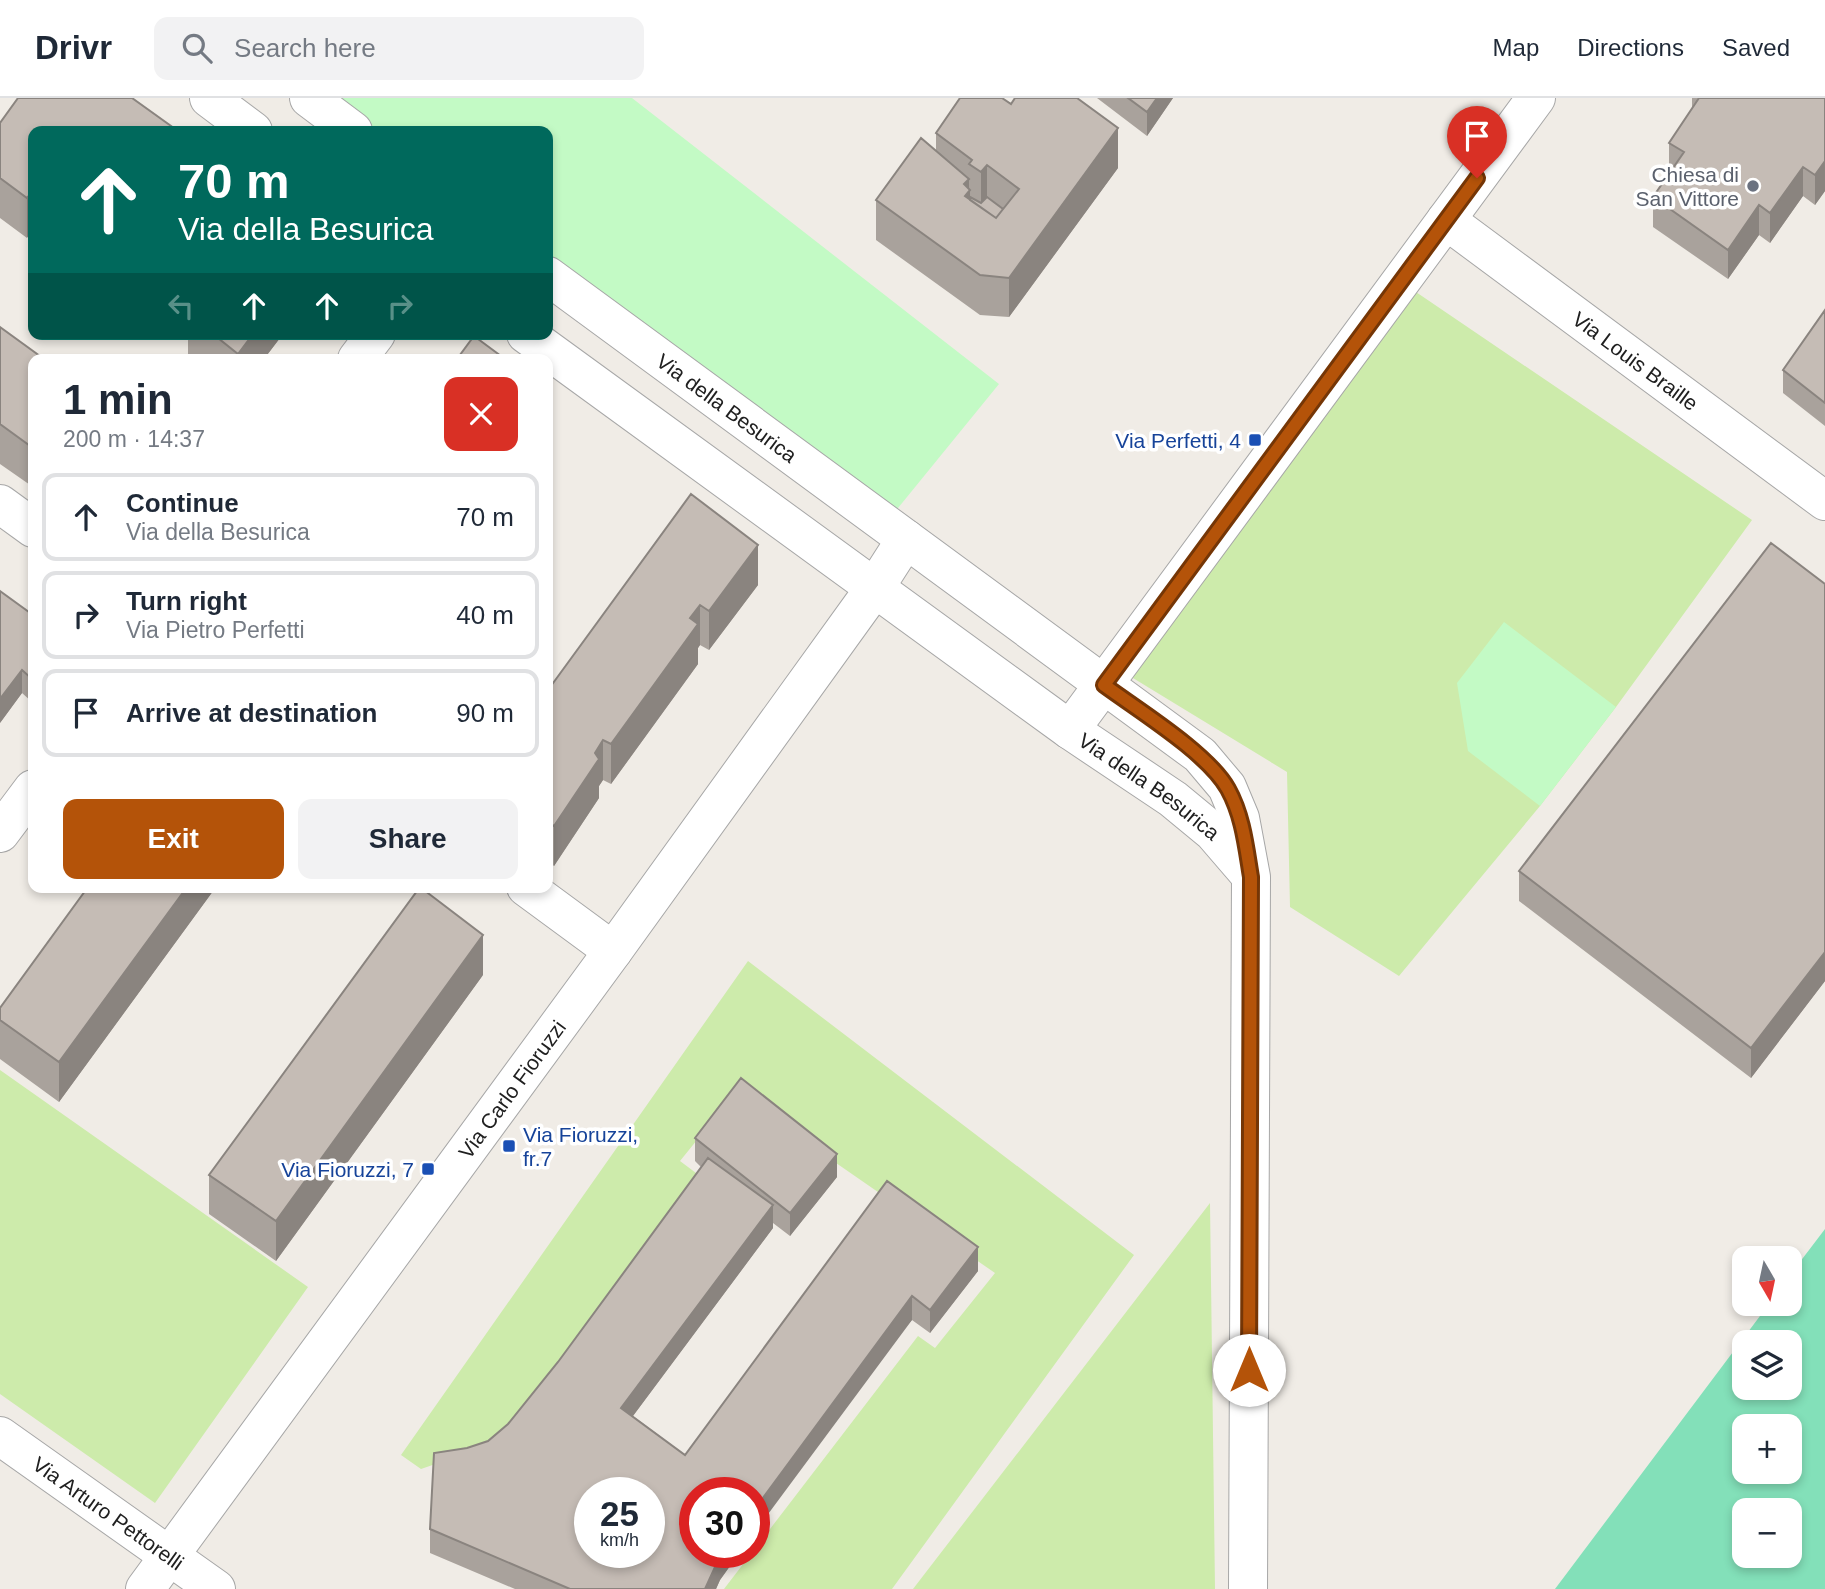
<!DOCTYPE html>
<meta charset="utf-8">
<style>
:root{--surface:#fff;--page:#f2f2f3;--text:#1f2937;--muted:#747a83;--line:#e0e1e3;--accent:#b45309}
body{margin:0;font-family:Arial,sans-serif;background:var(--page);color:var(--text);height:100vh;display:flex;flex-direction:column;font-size:26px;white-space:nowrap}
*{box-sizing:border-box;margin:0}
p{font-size:23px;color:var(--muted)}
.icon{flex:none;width:38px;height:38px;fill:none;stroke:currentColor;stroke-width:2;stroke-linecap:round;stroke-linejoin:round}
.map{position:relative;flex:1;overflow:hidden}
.sheet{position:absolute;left:28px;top:256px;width:525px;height:539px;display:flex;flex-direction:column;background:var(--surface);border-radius:14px;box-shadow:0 4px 10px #0003}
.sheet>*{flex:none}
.banner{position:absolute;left:28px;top:28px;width:525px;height:214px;border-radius:14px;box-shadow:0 4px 10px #0003;background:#00695c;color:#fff;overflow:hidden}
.needle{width:46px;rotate:171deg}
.controls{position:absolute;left:1732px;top:1148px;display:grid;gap:14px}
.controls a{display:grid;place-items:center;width:70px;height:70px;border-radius:14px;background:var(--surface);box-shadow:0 4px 10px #0003;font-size:35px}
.speed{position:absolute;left:574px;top:1379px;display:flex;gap:14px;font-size:35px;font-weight:700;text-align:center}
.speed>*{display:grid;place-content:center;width:91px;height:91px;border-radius:50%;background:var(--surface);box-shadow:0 4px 10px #0003;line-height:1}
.speed small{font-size:18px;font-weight:400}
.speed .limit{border:10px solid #d22;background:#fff;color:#111}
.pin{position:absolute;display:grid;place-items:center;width:60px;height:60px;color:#fff;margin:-72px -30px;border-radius:50% 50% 50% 0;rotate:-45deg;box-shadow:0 0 7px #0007}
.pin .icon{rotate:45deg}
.me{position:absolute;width:77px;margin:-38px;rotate:0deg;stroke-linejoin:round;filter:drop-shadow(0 0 5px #0008)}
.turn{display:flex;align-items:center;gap:24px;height:147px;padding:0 35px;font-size:32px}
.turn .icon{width:91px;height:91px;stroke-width:2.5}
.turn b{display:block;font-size:49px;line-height:60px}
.lanes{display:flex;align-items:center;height:66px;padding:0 35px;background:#0003;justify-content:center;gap:35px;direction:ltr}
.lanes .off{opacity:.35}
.round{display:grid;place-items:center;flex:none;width:74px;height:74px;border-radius:14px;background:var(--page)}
.overview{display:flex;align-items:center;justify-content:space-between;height:119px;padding:0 35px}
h1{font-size:42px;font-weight:600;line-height:52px}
.action{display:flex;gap:14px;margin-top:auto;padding:14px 35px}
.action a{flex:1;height:80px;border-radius:14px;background:var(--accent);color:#fff;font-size:28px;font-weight:600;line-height:80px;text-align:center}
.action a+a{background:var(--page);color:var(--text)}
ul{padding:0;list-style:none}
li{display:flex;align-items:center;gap:21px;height:88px;margin:0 14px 10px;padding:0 21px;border:4px solid var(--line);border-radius:14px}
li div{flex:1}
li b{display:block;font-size:26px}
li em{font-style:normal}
header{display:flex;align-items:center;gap:42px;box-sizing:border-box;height:98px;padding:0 35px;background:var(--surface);border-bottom:2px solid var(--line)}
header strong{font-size:33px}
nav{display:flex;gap:38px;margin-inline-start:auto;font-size:24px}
.search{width:490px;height:63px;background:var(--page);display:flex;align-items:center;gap:18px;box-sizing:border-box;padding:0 24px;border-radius:14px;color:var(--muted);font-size:26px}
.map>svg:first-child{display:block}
.grass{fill:#cdebab}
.park{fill:#c3fac5}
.pitch{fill:#83e0b9;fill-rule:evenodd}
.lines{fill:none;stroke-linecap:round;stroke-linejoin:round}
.street-casing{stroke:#a7a7a7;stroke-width:40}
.street{stroke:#fff;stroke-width:38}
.wall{fill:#a9a29c}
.shaded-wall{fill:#8a847f}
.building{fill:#c5bcb5;stroke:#8a847f;stroke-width:2;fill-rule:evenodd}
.route-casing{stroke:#753606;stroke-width:18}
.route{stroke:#b45309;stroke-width:12}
.worship-dot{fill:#6b7280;stroke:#fff;stroke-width:2.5}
.transit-dot{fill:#1a4fb4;stroke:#fff;stroke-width:2.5}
.labels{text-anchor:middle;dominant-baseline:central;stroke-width:7;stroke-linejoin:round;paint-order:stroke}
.worship-label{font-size:21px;fill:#5b616d;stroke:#fff;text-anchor:end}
.street-label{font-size:21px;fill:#202020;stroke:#fff}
.transit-label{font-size:21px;fill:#164399;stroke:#fff;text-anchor:end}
</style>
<header>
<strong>Drivr</strong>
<div class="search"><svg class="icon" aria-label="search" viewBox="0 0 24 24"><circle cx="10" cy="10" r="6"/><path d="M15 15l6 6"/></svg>Search here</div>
<nav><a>Map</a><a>Directions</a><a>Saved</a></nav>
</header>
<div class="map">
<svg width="1825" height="1491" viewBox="0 0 1825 1491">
<rect width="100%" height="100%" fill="#f0ece6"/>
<!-- grass -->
<path class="grass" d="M1413,192L1752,422L1616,609L1540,708L1399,878L1290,809L1287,674L1128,577Z
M748,863L1134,1157L892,1491H724L918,1238L935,1250L995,1175L735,995L680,1063L700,1078L496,1345L421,1371L401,1357Z
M0,972L308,1189L155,1405L0,1296Z
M1210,1105L1215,1491H913Z"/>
<!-- park -->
<path class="park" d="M311,0H632L999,286L885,426L548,176V33H356Z
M1504,524L1616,609L1540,708L1468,653L1457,585Z"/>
<!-- pitch -->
<path class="pitch" d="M1825,1131V1491H1555L1769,1206H1790V1177ZM1745,1244H1790V1290H1745ZM1745,1328H1790V1374H1745ZM1745,1412H1790V1458H1745Z"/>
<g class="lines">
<defs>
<g id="street">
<path d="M209,0L253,33"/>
<path d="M309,0L353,33"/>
<path id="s1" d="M1446,122L1825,403"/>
<path id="s2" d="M548,178L1200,657L1227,689L1240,720L1251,779L1248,1491"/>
<path id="s3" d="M526,236L1070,632L1173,701L1213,734L1250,777"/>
<path d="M357,261L376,236"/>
<path d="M0,406L33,430"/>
<path d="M1070,632L1536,0"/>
<path d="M0,735L33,691"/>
<path d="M526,789L613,853"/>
<path id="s4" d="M0,1338L216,1491"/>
<path id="s5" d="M145,1491L613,853L874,491L906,441"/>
</g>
</defs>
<!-- street casing -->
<use href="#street" class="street-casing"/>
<!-- street -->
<use href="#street" class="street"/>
</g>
<!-- wall -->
<path class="wall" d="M1097,0H1173L1147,38Z
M1692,0H1825V93L1815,107L1803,98L1770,145L1759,137L1728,181L1653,129V99L1669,75V45L1692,11Z
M1011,6L1118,70L1009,219L980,217L876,142V102L936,52V35Z
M0,25L33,33L27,140L0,120Z
M1825,212V328L1783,295V272Z
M0,229L33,261V389L0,366Z
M188,236H283L264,261H193L188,257Z
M691,396L758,487L709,552L700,547L698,550V566L611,686L603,682L599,688V700L554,768L548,763V592Z
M1825,486V883L1751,980L1519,803V773Z
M33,517L32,604L22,595L0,625Z
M88,789H216L59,1004L0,961V910Z
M483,877L276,1163L209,1116V1077Z
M695,1040L837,1079L790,1138L773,1125V1130L633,1318L685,1357L887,1083L978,1173L930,1235L912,1222L695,1454H740L720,1482L716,1491H515L430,1455V1431L467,1350L488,1343L508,1326L558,1264L701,1069L695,1063Z"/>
<!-- shaded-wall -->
<path class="shaded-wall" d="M1157,0H1173L1147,38V14Z
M1118,30V70L1009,219V180Z
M1825,63V93L1815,107V77Z
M987,67V107L981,114V74Z
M1803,69V98L1770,145V115Z
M969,81V93L970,92V131L969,133L964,86Z
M33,92V131L27,140V100Z
M1759,107V137L1728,181V152Z
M253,236H283L264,261H238V256Z
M758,447V487L709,552V513Z
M700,507V547L698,550V566L611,686V646L690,520Z
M22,572V595L0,625V601Z
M33,579V602L32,604V581Z
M603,642V682L599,688V700L554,768V728L595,655Z
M187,789H216L59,1004V964Z
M483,837V877L276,1163V1123Z
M1825,854V883L1751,980V950Z
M837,1056V1079L790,1138V1115Z
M773,1107V1130L621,1334V1310Z
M978,1149V1173L930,1235V1212Z
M912,1198V1222L754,1435V1412Z
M723,1454H740L720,1482L716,1491H705L720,1458Z"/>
<!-- building -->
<path class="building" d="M18,0H132L178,33H33V92L27,100L0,80V25Z
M960,0H1002L1011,6L1015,0H1077L1118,30L1009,180L980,177L876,102L921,40L969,81L964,86L970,92L965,98L996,120L1019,91L987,67L981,74L969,66L972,62L936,35Z
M1128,0H1157L1147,14Z
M1699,0H1825V63L1815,77L1803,69L1770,115L1759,107L1728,152L1653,99L1684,54L1669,45Z
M970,99L981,105L987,99L1003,111L996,120L970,102Z
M1825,212V305L1783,272Z
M0,229L44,261H33V350L0,326Z
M213,236H253L238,256Z
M474,238L505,261H457Z
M691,396L758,447L709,513L700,507L690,520L698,526L611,646L603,642L595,655L599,661L554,728L548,724V592Z
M1771,445L1825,486V854L1751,950L1519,773Z
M0,493L33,517V579L32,581L22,572L0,601Z
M88,789H187L59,964L0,922V910Z
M420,789L483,837L276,1123L209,1077Z
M741,980L837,1056L790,1115L695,1040Z
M708,1060L773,1107L621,1310L685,1357L887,1083L978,1149L930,1212L912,1198L754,1412V1395H695V1454H723L720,1458L705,1491H570L430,1431L434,1355L467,1350L488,1343L508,1326L558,1264ZM590,1395H649V1454H590Z"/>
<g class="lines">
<defs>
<path id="route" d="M1249,1272L1251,779C1246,749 1243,718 1228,691C1208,655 1138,612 1104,587L1477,80"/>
</defs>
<!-- route casing -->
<use href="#route" class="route-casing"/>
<!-- route -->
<use href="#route" class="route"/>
</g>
<!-- markers -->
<circle class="worship-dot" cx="1753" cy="88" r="7"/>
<g class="transit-dot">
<rect x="1248" y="335" width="14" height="14" rx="3.5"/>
<rect x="502" y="1041" width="14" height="14" rx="3.5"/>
<rect x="421" y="1064" width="14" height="14" rx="3.5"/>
</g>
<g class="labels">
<!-- worship labels -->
<g class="worship-label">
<text x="1739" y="76">Chiesa di<tspan x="1739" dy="24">San Vittore</tspan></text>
</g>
<!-- street labels -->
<g class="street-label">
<text stroke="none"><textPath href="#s1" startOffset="236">Via Louis Braille</textPath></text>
<text stroke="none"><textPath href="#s2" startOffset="222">Via della Besurica</textPath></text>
<text stroke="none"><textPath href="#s3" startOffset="770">Via della Besurica</textPath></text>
<text stroke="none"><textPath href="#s5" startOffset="620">Via Carlo Fioruzzi</textPath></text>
<text stroke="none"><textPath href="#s4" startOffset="133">Via Arturo Pettorelli</textPath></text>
</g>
<!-- transit labels -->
<g class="transit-label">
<text x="1241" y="342">Via Perfetti, 4</text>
<text x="523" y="1036" text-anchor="start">Via Fioruzzi,<tspan x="523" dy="24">fr.7</tspan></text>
<text x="414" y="1071">Via Fioruzzi, 7</text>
</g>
</g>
</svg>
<div class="controls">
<a><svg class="needle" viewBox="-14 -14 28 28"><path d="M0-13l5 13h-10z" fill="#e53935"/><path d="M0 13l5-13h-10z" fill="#747a83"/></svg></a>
<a><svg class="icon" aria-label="layers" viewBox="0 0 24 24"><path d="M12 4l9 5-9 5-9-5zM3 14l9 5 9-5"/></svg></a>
<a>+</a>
<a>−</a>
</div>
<div class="speed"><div>25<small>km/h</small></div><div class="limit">30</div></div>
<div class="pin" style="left:1477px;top:80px;background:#d93025"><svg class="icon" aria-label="arrive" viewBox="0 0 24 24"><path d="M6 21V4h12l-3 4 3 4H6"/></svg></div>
<svg class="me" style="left:1249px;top:1272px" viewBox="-20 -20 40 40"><circle r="19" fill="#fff"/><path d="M0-13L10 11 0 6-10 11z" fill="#b45309"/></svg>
<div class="banner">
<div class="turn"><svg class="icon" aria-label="ahead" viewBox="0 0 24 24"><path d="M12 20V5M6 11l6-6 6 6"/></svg><div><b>70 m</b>Via della Besurica</div></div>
<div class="lanes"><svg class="icon off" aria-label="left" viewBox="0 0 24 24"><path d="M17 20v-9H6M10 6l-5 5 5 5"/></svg><svg class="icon" aria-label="ahead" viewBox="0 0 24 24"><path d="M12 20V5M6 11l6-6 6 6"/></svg><svg class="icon" aria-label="ahead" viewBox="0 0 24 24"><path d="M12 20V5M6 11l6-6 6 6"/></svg><svg class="icon off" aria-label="right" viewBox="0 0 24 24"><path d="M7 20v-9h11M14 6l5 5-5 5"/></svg></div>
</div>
<section class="sheet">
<div class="overview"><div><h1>1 min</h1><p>200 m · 14:37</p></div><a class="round" style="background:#d93025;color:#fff"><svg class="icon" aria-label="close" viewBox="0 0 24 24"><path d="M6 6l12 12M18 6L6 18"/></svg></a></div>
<ul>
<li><svg class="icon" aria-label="ahead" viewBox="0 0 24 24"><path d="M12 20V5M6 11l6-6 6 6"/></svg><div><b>Continue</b><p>Via della Besurica</p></div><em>70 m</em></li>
<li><svg class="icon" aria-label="right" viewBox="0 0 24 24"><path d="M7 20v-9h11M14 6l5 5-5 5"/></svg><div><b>Turn right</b><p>Via Pietro Perfetti</p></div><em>40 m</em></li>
<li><svg class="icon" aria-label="arrive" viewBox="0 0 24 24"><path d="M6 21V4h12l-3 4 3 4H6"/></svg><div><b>Arrive at destination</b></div><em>90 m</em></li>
</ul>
<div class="action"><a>Exit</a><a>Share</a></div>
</section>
</div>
